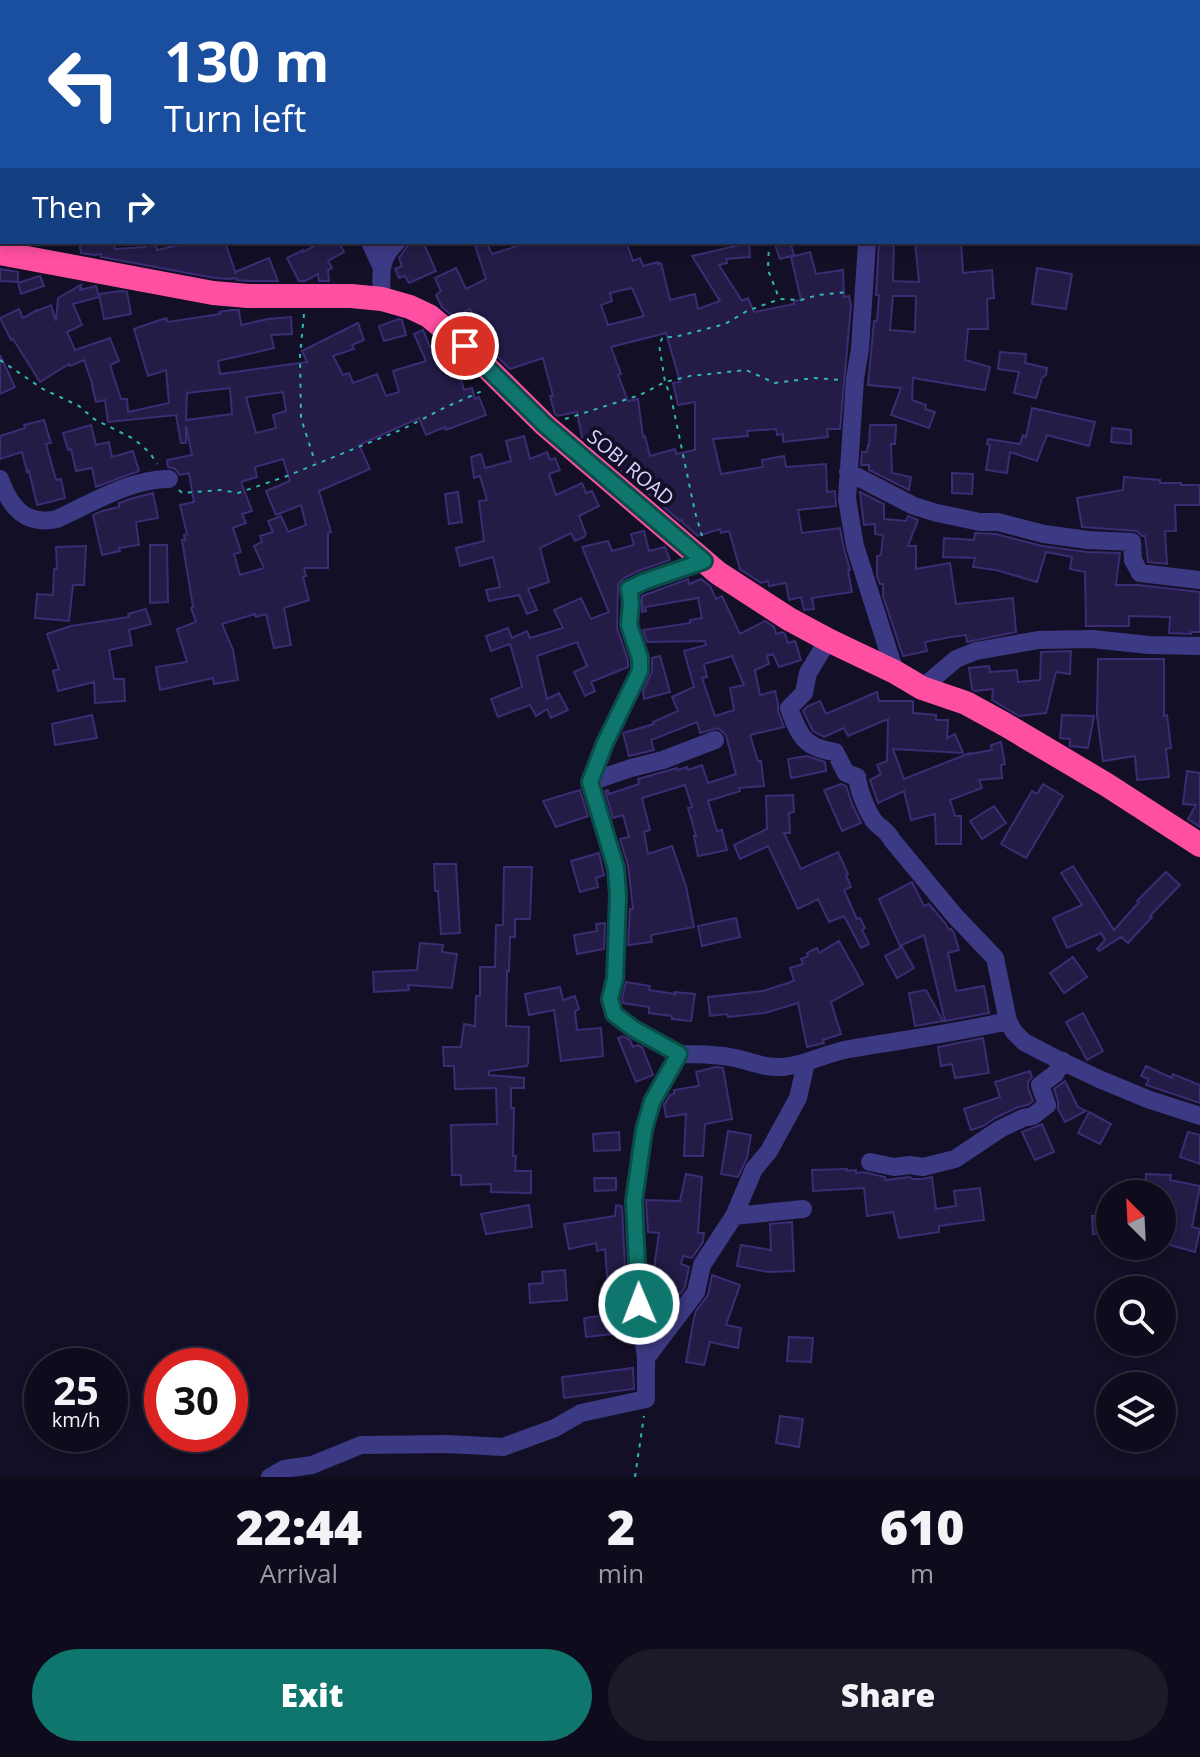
<!DOCTYPE html>
<style>
:root{--surface:#0e0b1c;--page:#1c1929;--text:#f1f3f6;--muted:#9b9ba3;--line:#2e2b3b;--accent:#0f766e}
body{margin:0;font-family:"Open Sans",sans-serif;background:var(--page);color:var(--text);height:100vh;display:flex;flex-direction:column;font-size:30px;white-space:nowrap}
*{box-sizing:border-box;margin:0}
p{font-size:26px;color:var(--muted)}
.icon{flex:none;width:44px;height:44px;fill:none;stroke:currentColor;stroke-width:2;stroke-linecap:round;stroke-linejoin:round}
.map{position:relative;height:1477px;overflow:hidden}
.sheet{display:flex;flex-direction:column;background:var(--surface);flex:1}
.sheet>*{flex:none}
.hud{position:absolute;left:0px;top:0px;width:1200px;height:244px;box-shadow:0 4px 12px #0003,0 0 0 2px var(--line);background:#1a4fa0;color:#fff;overflow:hidden}
.needle{width:52px;rotate:336deg}
.controls{position:absolute;left:1096px;top:1180px;display:grid;gap:16px}
.controls a{display:grid;place-items:center;width:80px;height:80px;border-radius:50%;background:var(--surface);box-shadow:0 4px 12px #0003,0 0 0 2px var(--line);font-size:40px}
.speed{position:absolute;left:24px;top:1348px;display:flex;gap:16px;font-size:40px;font-weight:700;text-align:center}
.speed>*{display:grid;place-content:center;width:104px;height:104px;border-radius:50%;background:var(--surface);box-shadow:0 4px 12px #0003,0 0 0 2px var(--line);line-height:1}
.speed small{font-size:20px;font-weight:400}
.speed .limit{border:12px solid #d22;background:#fff;color:#111}
.pin{position:absolute;display:grid;place-items:center;width:68px;height:68px;color:#fff;margin:-34px;border:4px solid #fff;border-radius:50%;box-shadow:0 2px 8px #0007}
.me{position:absolute;width:88px;margin:-44px;rotate:359deg;stroke-linejoin:round;filter:drop-shadow(0 0 6px #0008)}
.turn{display:flex;align-items:center;gap:28px;height:168px;padding:0 32px;font-size:36px}
.turn .icon{width:104px;height:104px;stroke-width:2.5}
.turn b{display:block;font-size:56px;line-height:68px}
.then{display:flex;align-items:center;height:76px;padding:0 32px;background:#0003;gap:16px;font-size:30px}
.eta{display:flex;justify-content:space-evenly;align-items:center;height:136px;text-align:center}
.eta b{font-size:48px;font-weight:800;line-height:56px}
.action{display:flex;gap:16px;margin-top:auto;padding:16px 32px}
.action a{flex:1;height:92px;border-radius:48px;background:var(--accent);color:#fff;font-size:32px;font-weight:800;line-height:92px;text-align:center}
.action a+a{background:var(--page);color:var(--text)}
.map>svg:first-child{display:block}
.building{fill:#241b47;stroke:#3b2d73;stroke-width:2;fill-rule:evenodd}
.lines{fill:none;stroke-linecap:round;stroke-linejoin:round}
.path{stroke:#2fb8b0;stroke-width:2;stroke-dasharray:4 6;stroke-linecap:butt}
.minor{stroke:#3d3a85;stroke-width:18}
.highway{stroke:#ff4fa3;stroke-width:24}
.route-casing{stroke:#0a4d48;stroke-width:20}
.route{stroke:#0f766e;stroke-width:14}
.labels{text-anchor:middle;dominant-baseline:central;stroke-width:8;stroke-linejoin:round;paint-order:stroke}
.street-label{font-size:20px;fill:#d9d4ff;stroke:#130f26}
</style>
<div class="map">
<svg width="1200" height="1477" viewBox="0 0 1200 1477">
<rect width="100%" height="100%" fill="#130f26"/>
<!-- building -->
<path class="building" d="M79,242H113L115,249L145,247L144,242H155L157,250L187,243L186,242H225L236,274L235,272L269,258L278,281H249L237,280L236,278L229,279L215,278L101,257V254L94,255L81,253Z
M321,242H339L344,252L328,261L332,268L328,270L329,281H319L318,274L305,281H299L287,258L303,250V252Z
M413,242H423L436,271L409,283L405,276L399,278L395,269L402,266L399,258L409,244Z
M474,242H486L492,254L530,242H626L633,261L640,258L643,266L658,262V264L661,263L670,300L695,294L698,309L720,301L692,256L749,243L750,257L726,259L727,263L719,265L742,301L748,298L754,312L794,304V301L801,300L791,257L810,252L816,274L843,270L844,297L849,296L851,305L840,429H827L828,437L783,442V434L777,435L776,429L747,431L748,436L713,439L721,474L763,467L762,460L784,456L786,467L826,464L827,492L835,491L836,506L798,510L802,533L840,528L844,549L850,570H848L852,592L812,598L814,609L804,610L801,597L789,600L786,583L769,586L768,581L761,583L740,569L729,531L721,533L720,529L698,536L683,523L682,520L680,521L644,490L641,481L636,483L616,466L613,457L607,458L591,444L590,439L586,440L582,437L577,412L557,416L555,414L550,396H553L543,358L510,369L481,341L479,337L482,336L470,309L454,317L442,307L436,295L441,291L435,278L456,268L466,289L486,279ZM632,288L644,316L608,325L601,305L612,301L610,293ZM666,333L680,382L673,383L678,405L695,402V450L676,454L675,449L650,456L645,436L643,437L638,399L628,401L618,375L621,374L611,347Z
M774,242H790L794,255L780,259Z
M879,242H894L893,281L919,282L915,242H961L963,273L992,270L994,298L987,299L988,329H968L965,360L990,367L985,390L913,378L912,400L926,405L925,409L935,412L929,428L891,415L901,388L868,385L874,321H877L879,295H876ZM893,296H916L915,332L890,330Z
M1037,268L1072,274L1066,309L1032,304Z
M0,269L18,272V282L0,281Z
M40,276L44,286L21,294L18,283Z
M81,285L80,290L96,286L99,297L73,304L82,325L67,332L75,350L110,338L119,361L110,365L121,399H127L128,412L169,403L166,370L148,376L134,329L166,318L168,322L220,314L219,312L232,310H239L241,325L268,319L291,317L292,334L271,335L274,348L218,361L220,374L307,362L302,351L358,323L364,340L352,345L354,349L333,356L343,375L349,373L353,383L377,374L386,396L399,392L393,371L426,361L414,334L423,330L430,347L436,345L438,350L444,348L446,349L449,355L455,377L460,376L464,390L472,388L475,399L479,397L486,415L446,430L445,427L426,435L419,418L359,445L370,469L319,491L331,532L328,533V568H304L306,576L303,577L309,600L284,608L291,645L274,648L266,614L256,617L255,614L222,624L233,650L238,680L214,684L213,678L160,690L156,667L187,662L177,629L196,622L191,608L193,607L182,540H185L184,535L187,534L180,505L194,502L189,473L180,475L175,469L168,467L167,460L192,455L186,426V443H181L176,415L108,422L105,400L96,402L92,386H93L84,360L70,366L69,364L40,382L13,339L11,340L0,318L19,309L23,318L37,310V311L51,305L56,321L58,298ZM230,388L232,414L186,420L187,393ZM283,392L286,411L273,415L276,428L256,433L246,397ZM283,459L290,481L266,491L276,515L301,505L306,525L288,532L281,516L268,521L273,532L260,536L262,542L254,546L264,568L240,575L234,554L241,552L233,528L246,523L242,514L252,511L241,482L257,477L255,467Z
M120,291L127,292L131,314L104,319L99,294Z
M399,319L402,320L406,335L384,341L379,326Z
M1000,352L1026,354L1025,363L1047,368L1046,375L1042,378L1036,398L1014,393L1019,372L998,369Z
M0,355L15,387L0,394Z
M1032,408L1095,422L1089,446L1047,435L1037,461L1010,452L1007,473L986,470L990,445L987,444L988,439L1020,444L1023,435L1026,437Z
M44,420L51,443L46,444L56,480L61,479L65,498L37,505L29,471L27,472L22,452L0,459V436L25,428L24,425Z
M91,425L96,445L109,442L112,457L133,451L139,471L96,487L92,468L76,471L71,449L68,450L63,433Z
M870,425H896L895,444H891L892,473L911,477L909,490L869,470V465H861L862,452H867L868,445H869Z
M1112,428L1131,430V444L1111,442Z
M524,436L530,459L547,452L550,460L555,458L560,470L549,474L556,495L582,483L586,493L592,491L599,506L579,516L586,534L584,537L575,541L571,533L540,548L549,582L528,589L537,610L527,614L519,595L489,601L486,590L500,587L493,557L460,566L456,548L484,541L479,501L487,500L480,476L474,478L471,457L481,454L485,468L511,461L506,441Z
M952,473L973,474L972,494L952,493Z
M1124,477L1160,480V483H1181V485H1200V505H1175L1176,531H1165L1167,564L1148,562L1145,536H1142L1137,531L1082,527L1077,498L1123,490Z
M458,492L462,522L449,524L445,494Z
M860,492L884,504V519L906,521L908,516L918,520L908,546H916V569L950,563L956,604L1013,598L1016,632L967,642L966,635L951,637L925,642L927,651L903,656L883,596V584H880L877,576V556L881,555L883,535L875,534V524L864,525Z
M153,493L158,518L136,522L139,545L119,548L120,551L102,555L93,515L102,511L119,507V503L130,499Z
M644,531L649,551L665,547L670,560L638,571L624,578L618,584L617,628L628,660V667L591,682L595,691L585,696L574,672L587,666L577,642L537,656L547,699L559,693L568,710L551,718L547,709L536,716L530,705L498,717L491,699L522,687L520,678L510,644L491,651L486,636L508,628L512,638L527,631L530,638L563,628L554,610L581,598L591,619L609,612L582,547L608,541L612,551L634,545L631,534Z
M975,533L996,534L1042,546L1087,552L1120,553L1116,585H1138L1200,592V632H1191V634L1169,633L1170,617L1129,616V626H1086L1085,572L1070,569L1072,557L1046,552L1037,582L996,570L973,567L975,558L943,557L944,538L974,540Z
M150,545H167L168,602L150,603Z
M86,546L84,585H73L69,621L35,618L37,594L53,595L54,569H57L56,547Z
M688,579L689,584L701,579L710,586L716,599L722,596L740,634L765,621L774,627L776,634L782,632L785,634L788,643L795,641L801,660L779,667L773,654L767,656L769,664L755,670L760,695L775,691L778,704V711L784,727L750,735L758,761H761L764,786L739,788L740,791L708,801L717,831L722,830L727,850L698,856L694,836H696L688,808L692,807L685,785L642,798L650,830L644,832L648,854L672,846L686,886L694,927L651,935L652,942L628,945L630,909H633L628,865L620,839L629,837L623,815L613,818L605,791L608,790L609,794L639,784L638,779L677,768L678,770L687,767L688,770L702,765L708,783L736,774L726,735L718,728L700,733L697,722L651,740L654,750L629,756L623,733L654,724L653,722L678,711L672,697L694,687L684,651L706,645L705,641L647,642L643,630L690,623V620L702,618L698,598L645,607L646,611L642,612V596ZM732,656L744,685L730,688L734,710L715,716L702,678L707,677L704,664Z
M146,609L151,624L129,630L132,645L109,650L114,679H124L125,701L95,703L94,682L58,691L53,671L59,669L47,634L71,626L129,617L128,614Z
M1071,651L1070,674L1056,672L1046,713L1019,716L992,700L993,689L975,691L972,689L969,668L989,666L990,672L1017,670L1018,682L1040,680L1041,652Z
M660,656L670,692L644,699L643,691L652,672V658Z
M1098,659H1164V716L1167,715L1171,748L1166,749L1169,777L1137,780L1135,756L1103,761L1097,715Z
M877,692L879,701H913V713L936,715V720H948L947,738L955,734L963,753L893,749L904,779L970,753V754L992,750L991,745L1001,742L1005,764L1001,765L1002,778L979,780L982,788L950,800L955,816H961V844H936L935,814L911,820L904,791L878,803L870,780L881,774L877,765L887,761L888,719L848,736L844,728L824,737L813,731L803,711L808,706L820,701L826,714Z
M92,715L97,738L55,745L52,724Z
M1062,715L1094,716L1088,748L1070,746V739L1060,738Z
M807,756L825,762L826,771L791,778L788,759Z
M1187,771L1200,773V827L1188,819L1196,805L1183,804Z
M841,784L846,786L852,804L861,823L842,831L824,790Z
M1043,784L1063,796L1026,858L1001,844L1032,791L1037,794Z
M580,790L588,816L556,827L543,801Z
M793,795L794,812L789,813L790,833H784L801,869L838,852L848,874L846,875L851,887L844,890L857,919L860,918L865,928L862,930L869,944L861,948L844,916L829,922L818,899L798,909L768,846L740,859L734,845L767,829L766,796Z
M994,806L1006,823L982,839L970,821Z
M599,853L604,875L596,878L598,887L580,892L571,861Z
M434,864H456L460,933L441,934L438,891H435Z
M1073,866L1114,930L1139,902L1137,901L1166,872L1180,885L1150,916L1152,917L1128,943L1121,937L1099,951L1097,949L1105,940L1101,933L1067,948L1053,918L1082,905L1061,873Z
M504,867H532L530,919H515V937H510L509,971H507L506,1026L529,1027L528,1063L527,1066L489,1071V1075L524,1078V1088H511V1108H514L513,1156H516L515,1171H531V1193L491,1192V1184L461,1185V1175H452L451,1125L497,1124L496,1088L455,1089L454,1066H444L443,1047H461L464,1024L475,1026L476,996H480V967H495L496,925H503Z
M912,882L924,906L929,904L945,923L949,930L951,929L954,933L959,950L948,953L956,991L984,986L989,1013L945,1021L924,935L900,946L879,899Z
M736,918L740,937L702,946L698,926Z
M605,923L604,949L577,954L574,935L597,931L596,924Z
M839,941L863,984L831,1002L841,1034L823,1040L824,1043L807,1047L798,1003L765,1013L728,1017L727,1014L710,1016L708,997L763,991L794,981L790,968L803,964L801,959L808,956L807,953L817,948L819,953Z
M420,943L443,945L442,952L457,954L452,988L408,985L409,990L374,992L373,972L417,970Z
M902,947L914,968L897,978L885,956Z
M1073,957L1087,977L1064,993L1050,973Z
M626,982L650,986L649,990L675,994V992L695,994L691,1021L672,1019V1016L649,1013V1007L623,1003L622,999Z
M560,987L563,1000L575,996L579,1009L575,1011L577,1030L601,1028L603,1056L561,1061L554,1010L529,1015L525,994Z
M926,990L943,1021L915,1026L909,993Z
M1083,1013L1103,1051L1087,1060L1066,1022Z
M623,1036L630,1040L633,1047L638,1045L642,1047L653,1075L636,1082L618,1038Z
M983,1038L989,1073L955,1078L952,1064L941,1066L938,1047Z
M1146,1066L1172,1078L1173,1074L1200,1085V1103L1146,1085L1149,1079L1141,1076Z
M716,1067L723,1068L732,1119L705,1124L703,1156H684L686,1114L666,1117L664,1105L670,1095L674,1094V1090L699,1086L696,1072Z
M1030,1071L1032,1077L1028,1082V1088L1033,1101L1028,1105L1018,1107L995,1118L983,1126L971,1130L964,1109L1000,1097L995,1082Z
M1065,1081L1078,1107L1086,1111L1065,1122L1058,1109V1101L1054,1089Z
M1089,1112L1111,1124L1100,1144L1078,1133Z
M1042,1124L1054,1152L1035,1160L1022,1132Z
M728,1131L751,1135L747,1158L738,1177L721,1174Z
M619,1132L620,1150L594,1151L593,1134Z
M1188,1132L1200,1135V1164L1180,1157Z
M847,1169V1171L856,1170V1173L863,1172L885,1177V1180L910,1177L912,1179H922L932,1177L936,1209L956,1206L954,1191L980,1188L984,1220L939,1226V1232L899,1238L893,1212L867,1216L864,1188L813,1191L812,1170Z
M686,1174L702,1177L698,1233H704L703,1242L692,1258L683,1256L681,1264L689,1267L685,1287L680,1294L653,1293L655,1261L659,1233L648,1232L646,1200L680,1201Z
M1146,1174L1171,1175L1170,1180L1200,1186L1192,1227L1200,1229L1195,1252L1166,1244L1173,1215L1162,1214V1194H1145Z
M594,1178H616V1190L595,1191Z
M529,1205L532,1227L486,1234L481,1214Z
M616,1205L622,1206L626,1287L608,1288L605,1249L597,1251L596,1243L569,1249L564,1224L615,1216Z
M1092,1216H1110V1233L1093,1234Z
M792,1222L794,1271L768,1272L737,1266L741,1245L771,1250L770,1224Z
M565,1270L567,1300L530,1303L529,1284L543,1283L542,1272Z
M712,1275L740,1285L726,1325L741,1328L738,1348L710,1342L704,1365L686,1362L694,1318L696,1311L708,1295Z
M628,1312L631,1332L586,1337L584,1318Z
M789,1337L813,1338L811,1362L787,1361Z
M633,1368L634,1389L564,1398L562,1377Z
M780,1416L803,1419L799,1447L776,1443Z"/>
<g class="lines">
<!-- path -->
<path class="path" d="M769,242L768,270L779,298
M304,314L300,355L301,418L315,462
M0,360L43,389L79,406L94,419L134,439L150,453L157,464
M565,419L640,395L665,382L690,376L746,370L775,383L814,378L840,380
M179,490L182,493L221,490L238,493L287,476L403,429L446,407L482,391
M702,536L695,512L671,397L665,382L659,344L663,337H675L725,324L747,311L780,299L801,300L818,295L848,292
M635,1477L644,1416"/>
<!-- minor -->
<path class="minor" d="M509,2L511,0
M899,2L900,0
M0,86L2,87
M370,242L381,266
M867,242L860,349L855,379L847,499L855,546L895,672
M382,299C381,276 378,259 397,242
M848,472L914,506L937,513L980,522H998L1044,534L1088,540L1132,542L1133,560L1140,573L1200,580
M0,479C10,507 25,526 57,519C92,503 130,479 169,479
M828,640L808,673L804,693L789,708C799,735 804,748 835,752L846,773L857,777C858,789 867,811 874,821C880,828 888,831 892,840L955,916L995,958L1008,1021
M922,688L956,659L976,651L1038,640L1092,639L1149,645L1200,646
M590,782L631,768L663,760L715,740
M679,1054L634,1029L614,1014L610,999L615,978L616,953L618,895L616,868L590,782L605,743L640,671V658L629,625L631,602L629,589L643,582L704,561
M870,1162L894,1167L910,1165L923,1167L955,1159L1000,1129L1023,1118L1033,1116L1047,1105L1040,1085L1055,1074L1063,1061
M734,1216L803,1209
M646,1358L696,1292L702,1265L734,1216L754,1169L769,1151L798,1098L806,1063
M270,1477L284,1469L312,1465L361,1445L447,1444L503,1447L555,1428L581,1413L646,1399V1358L639,1304L634,1201L644,1130L652,1102L679,1054C697,1054 717,1054 735,1058C753,1062 763,1068 783,1067C806,1065 826,1053 849,1049C902,1040 955,1033 1008,1021L1014,1032L1024,1042L1049,1055L1099,1079L1150,1100L1200,1116"/>
<!-- highway -->
<path class="highway" d="M0,253L213,293L248,296H351L382,299L410,307L429,316L465,346L545,425L718,573L789,619L828,640L895,672L922,688L966,703L1006,725L1107,785L1200,845"/>
</g>
<g class="lines">
<defs>
<path id="route" d="M465,346L545,425L704,561L643,582L629,589L631,602L629,625L640,658V671L605,743L590,782L616,868L618,895L616,953L615,978L610,999L614,1014L634,1029L679,1054L652,1102L644,1130L634,1201L639,1304"/>
</defs>
<!-- route casing -->
<use href="#route" class="route-casing"/>
<!-- route -->
<use href="#route" class="route"/>
</g>
<g class="labels">
<!-- street labels -->
<g class="street-label">
<text transform="translate(631 467) rotate(40)">SOBI ROAD</text>
</g>
</g>
</svg>
<div class="controls">
<a><svg class="needle" viewBox="-14 -14 28 28"><path d="M0-13l5 13h-10z" fill="#e53935"/><path d="M0 13l5-13h-10z" fill="#9b9ba3"/></svg></a>
<a><svg class="icon" aria-label="search" viewBox="0 0 24 24"><circle cx="10" cy="10" r="6"/><path d="M15 15l6 6"/></svg></a>
<a><svg class="icon" aria-label="layers" viewBox="0 0 24 24"><path d="M12 4l9 5-9 5-9-5zM3 14l9 5 9-5"/></svg></a>
</div>
<div class="speed"><div>25<small>km/h</small></div><div class="limit">30</div></div>
<div class="pin" style="left:465px;top:346px;background:#d93025"><svg class="icon" aria-label="arrive" viewBox="0 0 24 24"><path d="M6 21V4h12l-3 4 3 4H6"/></svg></div>
<svg class="me" style="left:639px;top:1304px" viewBox="-20 -20 40 40"><circle r="17" fill="#0f766e" stroke="#fff" stroke-width="3"/><path d="M0-11L8 9 0 5-8 9z" fill="#fff"/></svg>
<div class="hud">
<div class="turn"><svg class="icon" aria-label="left" viewBox="0 0 24 24"><path d="M17 20v-9H6M10 6l-5 5 5 5"/></svg><div><b>130 m</b>Turn left</div></div>
<div class="then">Then<svg class="icon" aria-label="right" viewBox="0 0 24 24"><path d="M7 20v-9h11M14 6l5 5-5 5"/></svg></div>
</div>
</div>
<section class="sheet">
<div class="eta">
<div><b>22:44</b><p>Arrival</p></div>
<div><b>2</b><p>min</p></div>
<div><b>610</b><p>m</p></div>
</div>
<div class="action"><a>Exit</a><a>Share</a></div>
</section>
